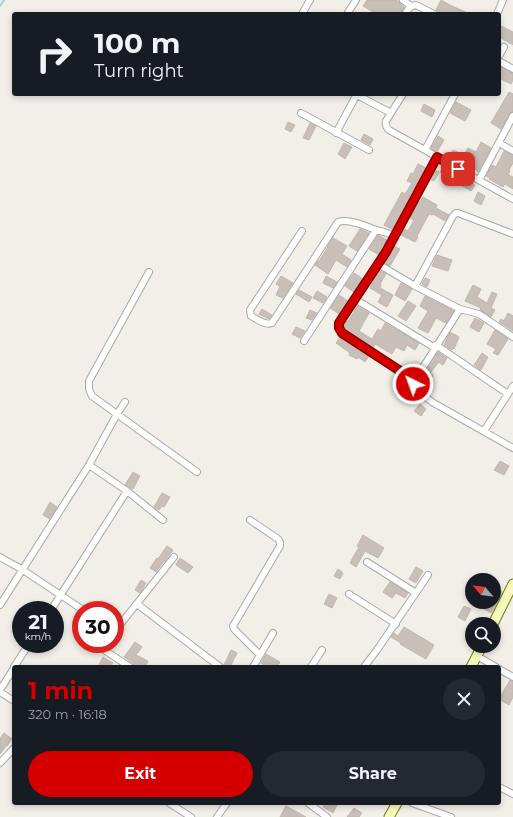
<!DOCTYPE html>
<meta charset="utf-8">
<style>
:root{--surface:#171b24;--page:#242831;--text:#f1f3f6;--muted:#9ea1a6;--accent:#d40000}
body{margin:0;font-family:Montserrat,sans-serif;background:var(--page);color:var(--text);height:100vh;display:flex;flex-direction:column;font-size:15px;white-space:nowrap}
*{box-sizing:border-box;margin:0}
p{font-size:13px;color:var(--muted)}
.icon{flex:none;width:22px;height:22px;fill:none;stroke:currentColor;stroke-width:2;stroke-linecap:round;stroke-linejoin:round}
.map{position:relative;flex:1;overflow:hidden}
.sheet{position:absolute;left:12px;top:665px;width:489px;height:140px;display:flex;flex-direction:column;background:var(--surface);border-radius:4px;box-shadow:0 2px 6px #0003}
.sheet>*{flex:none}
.top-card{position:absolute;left:12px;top:12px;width:489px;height:84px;border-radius:4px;box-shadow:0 2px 6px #0003;background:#171b24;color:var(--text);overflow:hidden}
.needle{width:26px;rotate:298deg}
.tools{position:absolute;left:465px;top:573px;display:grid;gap:8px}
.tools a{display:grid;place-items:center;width:36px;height:36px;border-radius:50%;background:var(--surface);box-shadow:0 2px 6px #0003;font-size:20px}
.speed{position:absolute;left:12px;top:601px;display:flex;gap:8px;font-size:20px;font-weight:700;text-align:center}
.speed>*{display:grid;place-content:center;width:52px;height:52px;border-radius:50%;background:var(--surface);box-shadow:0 2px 6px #0003;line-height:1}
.speed small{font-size:10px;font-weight:400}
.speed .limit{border:6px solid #d22;background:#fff;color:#111}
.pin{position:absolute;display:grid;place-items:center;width:34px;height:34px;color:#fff;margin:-17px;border-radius:8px;box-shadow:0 2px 6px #0006}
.me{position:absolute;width:44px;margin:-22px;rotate:318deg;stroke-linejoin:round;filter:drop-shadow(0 0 3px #0008)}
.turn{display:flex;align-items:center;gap:14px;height:84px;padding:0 16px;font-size:18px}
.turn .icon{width:52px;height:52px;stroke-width:2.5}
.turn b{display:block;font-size:28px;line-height:34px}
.round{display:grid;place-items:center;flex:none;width:42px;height:42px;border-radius:21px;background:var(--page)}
.overview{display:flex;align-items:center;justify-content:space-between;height:68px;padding:0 16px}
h1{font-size:24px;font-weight:700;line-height:30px;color:var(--accent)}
.primary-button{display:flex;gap:8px;margin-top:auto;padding:8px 16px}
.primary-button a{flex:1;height:46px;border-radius:24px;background:var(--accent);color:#fff;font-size:16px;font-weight:700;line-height:46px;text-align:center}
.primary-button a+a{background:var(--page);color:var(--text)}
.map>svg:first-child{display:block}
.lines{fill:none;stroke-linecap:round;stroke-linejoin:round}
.stream{stroke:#aad3df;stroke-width:2}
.building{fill:#c7bfb8;stroke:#c4b6ab}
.minor-casing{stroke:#a9a9a9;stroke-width:8}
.secondary-casing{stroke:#707d05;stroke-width:11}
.minor{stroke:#fff;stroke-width:6}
.secondary{stroke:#f7fabf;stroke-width:9}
.route-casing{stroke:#8a0000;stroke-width:10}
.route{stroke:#d40000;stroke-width:7}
</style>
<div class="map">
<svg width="513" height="817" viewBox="0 0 513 817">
<rect width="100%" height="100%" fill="#f2efe9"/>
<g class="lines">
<!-- stream -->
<path class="stream" d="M0,6L4,0"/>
</g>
<!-- building -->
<path class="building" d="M367,0H397L404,7L401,14H377L363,6Z
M441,0L452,6L470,14H442L436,10Z
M499,25L513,32V45L499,37Z
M501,67L513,73V80L511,84L499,78V71Z
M509,92L513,94V112L509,114L501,129L491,123Z
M456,102L471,110L465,121L450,113Z
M424,104L435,110L432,117L421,111Z
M288,122L295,125L291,132L285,129Z
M310,123L316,126L309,140L303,138Z
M364,134L373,139L370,145L361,140Z
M438,136L444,140L437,152L431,148Z
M481,142L491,148L478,172L475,169L474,171L456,161V162L449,158L453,150L464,155L468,148L476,152Z
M344,143L352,147L345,159L338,154Z
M504,151L513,156V163L509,170L510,171L508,175L513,177V189L505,184L503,187L489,179L490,178L486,176L492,165L496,167Z
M418,164L426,168L416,187L409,196L411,197L393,230L384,225L402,192L405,194L412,183L407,181L411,173L413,174Z
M444,166L469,180L468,181L475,185L471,191L440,172Z
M435,170L439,172L434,181L430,179Z
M478,192L485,196L481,205L474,201Z
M423,197L437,205L436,208L449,215L445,221L433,214L432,215L429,214L417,236L418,237L415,242L401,235L404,229L408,231L414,220L410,218L419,201L420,202Z
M360,229L369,233L357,251L349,246Z
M378,235L387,240L379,255L369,249Z
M333,238L347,246L342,254L351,260L347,267L336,260L328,274L315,265L318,261H319L328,247H327Z
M394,246L400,249L390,266L384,263Z
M437,255L452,260L448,271L432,266Z
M379,270L386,274L380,284H381L380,288L393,295L387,307L378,302L382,295L370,288Z
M354,273L363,279L354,292L345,286Z
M281,276L293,283L283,298L276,295L280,286L276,284Z
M326,276L337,282L333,288L323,283Z
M425,278L430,280L427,287L422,284Z
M401,283L412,289L405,301L395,295Z
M473,285L481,289L477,297L487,303L492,292L497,294L491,308L495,310L491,317L480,310L481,308L465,301Z
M299,290L312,297L309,302L296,294Z
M317,291L327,297L323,303L313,298Z
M339,295L348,301L339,314L330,308Z
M425,296L454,311L446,323L436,318L428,333L418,328L428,311L420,306Z
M408,301L416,306L406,321L398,316Z
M357,306L369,313L359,331L372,339L378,329L381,331L385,323L419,343L415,350L407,345L404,351L396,347L392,354L375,344L373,348L345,330L344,324L346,321L348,322Z
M262,309L272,315L269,319L259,314Z
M310,310L317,313L312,320L306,318Z
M508,313L513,316V331L499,322L501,319L504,321Z
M475,318L484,323L479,332L470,327Z
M296,327L305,331L300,338L292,334Z
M495,330L508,339L498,355L493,353L496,349L487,344Z
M450,332L459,337L454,349L453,348L452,350L444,345Z
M340,337L369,356L365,362L358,357L357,359L349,355L350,353L336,343Z
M438,352L447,358L443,365L439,362L430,373L433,375L427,386L420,382Z
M482,353L488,357L481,370L474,365Z
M420,404L426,409L421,416L414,411Z
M500,461L509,466L504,475L494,470Z
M133,472L140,476L133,489L125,485Z
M162,493L170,497L164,507L162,506L159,510L154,507Z
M50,502L57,507L50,519L43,515Z
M363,535L384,548L378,558L365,551L356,567L350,563L359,547L357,546Z
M167,546L173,550L165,561H164L156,572L150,568L157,558L158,559Z
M180,558L193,567L188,573L176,565Z
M416,567L423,571L416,583L409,579Z
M338,569L343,573L340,579L334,576Z
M141,580L146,583L140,593L135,590Z
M390,582L408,593L405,598L396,593L392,598L383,592Z
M494,587L502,592L491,613L482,608L485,602H494Z
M329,594L337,598L332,608L324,604Z
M464,606L471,609L465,621L458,617Z
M404,627L434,645L426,659L400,644L401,643L391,637L394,633L398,636Z
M135,642L142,647L136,655L148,661L145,667H134L133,663L124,657Z
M231,650L237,653L230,667H227L224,665Z
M266,654L280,662L277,667H267L261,663Z
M103,657L113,663L110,667H98Z
M510,680L513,681V697L509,705L499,699Z
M4,733L12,739L7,746V745L0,754V738Z
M326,803H338L333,813L323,807Z
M286,806L306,817H280Z
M354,808L362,813L359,817H347Z"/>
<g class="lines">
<defs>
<path id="minor" d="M403,0L411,6
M302,14L310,0
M347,14L356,0
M405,14C408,9 410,6 416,5L434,14
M497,14L503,0
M499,56L504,47
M499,61L513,69
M355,94L391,113
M403,94L386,121C385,125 386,127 389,130L425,150
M301,113L369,150
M336,133L357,94
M499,143L513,151
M437,157L425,150L455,94
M479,180L513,116
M302,231L250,310L251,316C257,319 265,326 272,323L338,222C348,218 366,226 376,230
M395,236L386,252L339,323V328L341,333L415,380
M378,264L415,286L460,309L479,314L513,337
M149,272L89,381V389L92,396L197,472
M415,286L453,216L456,213H458L513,234
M355,299L435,348
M460,309L415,380L413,384L415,388L432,402L513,448
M304,341L376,230L384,232L395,236L437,157L513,199
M436,345L508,394L484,431
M508,394L513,386
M89,465L127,491L163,520
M250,520L278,539L280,542V546L233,626L234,629L260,655
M0,557L23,570L83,610
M367,562L416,593
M349,594L396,624
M137,604L220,667
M0,605L89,465L117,414L125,402
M51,610L127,491
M115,631L174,557
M103,644L102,646L104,650L130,667
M477,656L496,667
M14,667L29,644
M253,667L273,633
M311,667L322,650
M364,667L377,650L428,575
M499,669L513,677
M0,690L14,668
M0,692L14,701
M0,763L14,748
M499,787L513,794
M169,803L191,817
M308,803L327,817
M412,803L451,817
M217,817L227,803"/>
<path id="secondary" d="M493,624L513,584
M471,667L482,646
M389,817L397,803"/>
</defs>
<!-- minor casing -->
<use href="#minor" class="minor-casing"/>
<!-- secondary casing -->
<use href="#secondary" class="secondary-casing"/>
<!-- minor -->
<use href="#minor" class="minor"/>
<!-- secondary -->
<use href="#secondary" class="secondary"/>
</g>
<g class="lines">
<defs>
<path id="route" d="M413,384L414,380L342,333L339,328V323L386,252L437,157L458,169"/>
</defs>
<!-- route casing -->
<use href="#route" class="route-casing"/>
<!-- route -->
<use href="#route" class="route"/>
</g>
</svg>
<div class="tools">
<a><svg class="needle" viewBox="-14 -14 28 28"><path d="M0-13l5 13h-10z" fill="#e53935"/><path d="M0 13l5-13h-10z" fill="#9ea1a6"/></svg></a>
<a><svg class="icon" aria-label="search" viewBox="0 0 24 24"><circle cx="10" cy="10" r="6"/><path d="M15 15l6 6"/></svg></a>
</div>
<div class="speed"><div>21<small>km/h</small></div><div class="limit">30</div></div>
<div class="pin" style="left:458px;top:169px;background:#d93025"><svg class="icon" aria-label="arrive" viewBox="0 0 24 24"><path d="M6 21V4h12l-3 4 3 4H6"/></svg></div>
<svg class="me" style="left:413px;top:384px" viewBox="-20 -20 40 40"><circle r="17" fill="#d40000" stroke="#fff" stroke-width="3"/><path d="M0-11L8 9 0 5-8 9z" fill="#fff"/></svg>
<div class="top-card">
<div class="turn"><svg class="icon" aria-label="right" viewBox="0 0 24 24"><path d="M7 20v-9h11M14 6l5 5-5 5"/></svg><div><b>100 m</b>Turn right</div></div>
</div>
<section class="sheet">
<div class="overview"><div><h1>1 min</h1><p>320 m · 16:18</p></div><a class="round"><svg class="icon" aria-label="close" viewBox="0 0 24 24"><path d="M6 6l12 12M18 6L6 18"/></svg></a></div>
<div class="primary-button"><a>Exit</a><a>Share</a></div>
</section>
</div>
